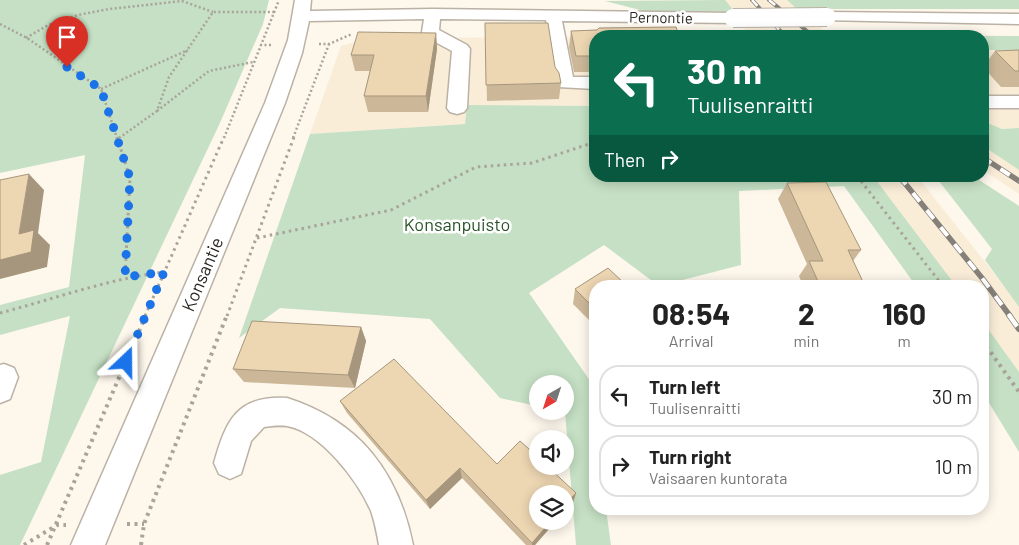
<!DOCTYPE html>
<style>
:root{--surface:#fff;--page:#f6f6f6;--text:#222;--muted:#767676;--line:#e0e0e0}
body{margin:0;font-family:Barlow,sans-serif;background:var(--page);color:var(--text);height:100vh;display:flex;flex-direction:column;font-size:19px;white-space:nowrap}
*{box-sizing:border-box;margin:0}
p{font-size:16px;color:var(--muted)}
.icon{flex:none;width:28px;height:28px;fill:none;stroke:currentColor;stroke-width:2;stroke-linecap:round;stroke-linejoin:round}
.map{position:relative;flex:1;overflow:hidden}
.panel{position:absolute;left:589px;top:280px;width:400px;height:235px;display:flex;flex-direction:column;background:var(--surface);border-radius:20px;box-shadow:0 2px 12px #0003}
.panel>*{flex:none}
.banner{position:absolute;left:589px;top:30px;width:400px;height:152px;border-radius:20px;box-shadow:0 2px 12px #0003;background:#0b6e4f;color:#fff;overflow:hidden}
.needle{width:32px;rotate:219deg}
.fabs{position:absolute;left:529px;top:375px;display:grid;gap:10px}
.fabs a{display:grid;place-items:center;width:45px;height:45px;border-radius:50%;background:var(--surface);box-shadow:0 2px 12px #0003;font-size:25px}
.pin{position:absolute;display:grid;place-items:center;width:42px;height:42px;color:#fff;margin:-51px -21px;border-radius:50% 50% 50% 0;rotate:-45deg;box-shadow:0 0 5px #0007}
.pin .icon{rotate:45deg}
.me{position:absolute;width:55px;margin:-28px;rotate:23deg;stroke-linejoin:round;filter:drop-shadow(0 0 4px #0008)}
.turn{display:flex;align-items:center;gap:18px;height:105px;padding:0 15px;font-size:22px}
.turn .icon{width:65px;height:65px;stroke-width:2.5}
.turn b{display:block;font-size:35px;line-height:42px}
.then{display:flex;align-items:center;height:48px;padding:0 15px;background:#0003;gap:10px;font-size:19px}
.eta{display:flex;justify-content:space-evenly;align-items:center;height:85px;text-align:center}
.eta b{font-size:30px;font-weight:700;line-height:35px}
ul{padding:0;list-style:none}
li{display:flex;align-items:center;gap:15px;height:62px;margin:0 10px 8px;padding:0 5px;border:2px solid var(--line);border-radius:20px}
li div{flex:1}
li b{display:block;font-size:19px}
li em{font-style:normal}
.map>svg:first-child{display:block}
.built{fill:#faedd8}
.green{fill:#c5e0c4}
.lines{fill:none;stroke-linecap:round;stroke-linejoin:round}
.minor-casing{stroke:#bbb2a5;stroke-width:3}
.path-far2{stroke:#a9a49b;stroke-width:2.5;stroke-dasharray:2 2.5;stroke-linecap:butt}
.path-far1{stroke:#a9a49b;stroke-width:3;stroke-dasharray:2.5 4;stroke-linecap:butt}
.path{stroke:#a9a49b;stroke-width:4;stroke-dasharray:3 4.5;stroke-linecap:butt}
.minor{fill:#fff;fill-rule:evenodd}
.rail-far2-casing{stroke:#858079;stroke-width:4}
.rail-far1-casing{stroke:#858079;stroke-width:5.5}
.rail-casing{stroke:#858079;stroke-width:6}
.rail-far2{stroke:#fff;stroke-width:2.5;stroke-dasharray:8;stroke-linecap:butt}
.rail-far1{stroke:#fff;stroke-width:4;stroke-dasharray:11;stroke-linecap:butt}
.rail{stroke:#fff;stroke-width:4.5;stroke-dasharray:14;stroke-linecap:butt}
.minor-bridge-casing{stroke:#bbb2a5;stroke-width:20;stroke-linecap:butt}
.minor-bridge{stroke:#fff;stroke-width:18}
.wall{fill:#ccb899}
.shaded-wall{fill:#a6967d}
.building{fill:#edd6b2;stroke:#a6967d}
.route{stroke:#1a73e8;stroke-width:9;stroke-dasharray:0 16.2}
.labels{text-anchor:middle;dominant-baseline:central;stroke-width:5;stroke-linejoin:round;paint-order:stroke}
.far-street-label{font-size:15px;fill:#292621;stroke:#fff}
.park-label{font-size:18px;fill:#285328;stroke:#fff}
.street-label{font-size:18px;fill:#292621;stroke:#fff}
</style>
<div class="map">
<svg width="1019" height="545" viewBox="0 0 1019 545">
<rect width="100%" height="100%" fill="#fef7ec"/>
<!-- built -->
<path class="built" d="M725,0H787L830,36H750Z
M595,37V106L467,105L465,124L310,134L341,46L371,38Z
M1019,50V128L1002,129L983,121L982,51Z
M983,146L1019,170V194L983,170Z
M873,176H917L1019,305V372L983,322L982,286H956Z"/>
<!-- green -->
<path class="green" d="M0,0H269L263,24L219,125L20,545H0V475L41,462L70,316L0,335V305L69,287L85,155L0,173Z
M725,0L735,12L644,11L605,1Z
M787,0H1019V9H797Z
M828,35L1019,36V50H983L982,36Z
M467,105L595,106V176H873L956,286H916L844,186L739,191L741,265L659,286L604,245L529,293L593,385L595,407V509H606L611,545H576L565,412L563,411H565V384H538L537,406L500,398L430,319L280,308L239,338L310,134L465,124Z
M983,121L1002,129L1019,128V170L983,146Z
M935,176H973L1019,206V307L985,260L992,249Z
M983,322L1019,372V452L983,393Z"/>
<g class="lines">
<defs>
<path id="minor" d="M295,0H311L310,11L433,9L733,13L739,15L741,18L739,21L733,23L562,21L573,77H595V89L558,87L556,83L546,20L440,19L439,30L467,45L470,49L467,108L464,112L457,114L450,112L447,108L452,51L424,36L422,32L424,19L309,21L302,53L285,103L105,545H71L265,103L288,40Z
M827,12L1019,14V24L821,20L819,17Z
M982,96H1019V108H982Z
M4,364L14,368L18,377L10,399L0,403V365Z
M287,398C359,421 398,471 413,545H379C377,534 375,522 371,511C358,481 321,432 287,426C279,425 271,426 264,427L251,441L241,474L230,479L219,474L214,463C226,420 237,395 287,398Z"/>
</defs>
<!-- minor casing -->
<use href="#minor" class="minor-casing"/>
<!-- path-far2 -->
<path class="path-far2" d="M0,24L27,38L101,89L117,138
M26,38L48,25L78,15L109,9L182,1L213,12
M319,44H329L352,34
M260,45H272
M101,89L188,50
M157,111L209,71L253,62
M119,138L157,111L169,77L213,12H276
M224,138L279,0
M293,138L329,44"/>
<!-- path-far1 -->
<path class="path-far1" d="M117,137L130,178L125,277
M116,140L120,137
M857,176L943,286
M257,238L391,210L476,167L532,163L595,142
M0,313C54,299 108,279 164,272
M145,316L224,137
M227,316L294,137"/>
<!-- path -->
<path class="path" d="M982,340L1019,392
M127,524H144
M24,545L57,525H66
M47,545L146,315
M141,545L144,524L227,315"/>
<!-- minor -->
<use href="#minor" class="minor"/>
<defs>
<path id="rail-far2" d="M752,0L785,36
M769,0L813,36"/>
<path id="rail-far1" d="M982,157L1019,181
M899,176L982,278L1010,316"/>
<path id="rail" d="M1009,315L1019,329"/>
</defs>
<!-- rail-far2 casing -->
<use href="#rail-far2" class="rail-far2-casing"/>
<!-- rail-far1 casing -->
<use href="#rail-far1" class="rail-far1-casing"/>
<!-- rail casing -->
<use href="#rail" class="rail-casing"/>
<!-- rail-far2 -->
<use href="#rail-far2" class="rail-far2"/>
<!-- rail-far1 -->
<use href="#rail-far1" class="rail-far1"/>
<!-- rail -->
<use href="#rail" class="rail"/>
<defs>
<path id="minor-bridge" d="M733,18L827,17"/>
</defs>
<!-- minor-bridge casing -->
<use href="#minor-bridge" class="minor-bridge-casing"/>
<!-- minor-bridge -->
<use href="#minor-bridge" class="minor-bridge"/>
</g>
<!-- wall -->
<path class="wall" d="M485,23L555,67L561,83L559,99L487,101Z
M571,31L595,36V72H574L569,47Z
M436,33L437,49L428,112H368L364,96L370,71H355L351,55Z
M1019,50V87H1001L983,67L995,51Z
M787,183L861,250L853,261L865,286H803L799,276L807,264L778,199Z
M595,286V326L573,304L575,289Z
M361,327L366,341L355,388L244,382L233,369Z
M340,401L497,464L576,493L573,502L538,521H556L535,545H526L462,478L430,509L347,413Z"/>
<!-- shaded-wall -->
<path class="shaded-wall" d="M436,33L437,49L428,112L426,96Z
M29,174L44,190L38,233L50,245L47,267L0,279V260L19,234Z
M361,327L366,341L355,388L348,375Z
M460,468L462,478L430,509L426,500Z
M576,493L573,502L565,511V505Z
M551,521H556L535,545H532V543Z"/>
<!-- building -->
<path class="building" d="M485,23H548L555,67L559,73L561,83L486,85Z
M676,27L679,36H595V56H576L571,31L597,30L599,28Z
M358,32L436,33L426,96H364L374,55H351Z
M1019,50V71H1015L995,51Z
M29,174L19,234L34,230L31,252L0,260V180Z
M826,182L861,250H848L865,286H820L809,261H823L787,183Z
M608,268L627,286H595V309L575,289Z
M252,321L361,327L348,375L233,369Z
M394,359L497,464L520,441L538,457V466H547L576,493L565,505V494H538V521H551L532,543L460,468L426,500L340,401Z"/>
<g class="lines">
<!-- route -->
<path class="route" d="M67,67L101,89L130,178L125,277L164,272L126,362"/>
</g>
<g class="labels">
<!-- far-street labels -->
<g class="far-street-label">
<text transform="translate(661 17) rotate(1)">Pernontie</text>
</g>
<!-- park labels -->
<g class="park-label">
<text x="457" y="224">Konsanpuisto</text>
</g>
<!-- street labels -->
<g class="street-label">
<text transform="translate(202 274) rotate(-67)">Konsantie</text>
</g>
</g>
</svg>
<div class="fabs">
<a><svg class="needle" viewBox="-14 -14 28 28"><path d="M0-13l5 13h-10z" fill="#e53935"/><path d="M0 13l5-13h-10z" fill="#767676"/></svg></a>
<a><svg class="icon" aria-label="sound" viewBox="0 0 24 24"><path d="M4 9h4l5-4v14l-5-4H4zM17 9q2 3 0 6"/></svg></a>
<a><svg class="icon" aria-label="layers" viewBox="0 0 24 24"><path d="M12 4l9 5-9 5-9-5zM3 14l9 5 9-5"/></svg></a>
</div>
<div class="pin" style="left:67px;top:67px;background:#d93025"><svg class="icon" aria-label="arrive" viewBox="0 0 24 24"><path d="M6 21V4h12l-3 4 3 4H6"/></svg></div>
<svg class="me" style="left:126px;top:362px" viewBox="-20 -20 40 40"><path d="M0-17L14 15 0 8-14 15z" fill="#1a73e8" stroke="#fff" stroke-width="4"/></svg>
<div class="banner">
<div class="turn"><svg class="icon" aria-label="left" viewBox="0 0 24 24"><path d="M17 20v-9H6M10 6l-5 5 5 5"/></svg><div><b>30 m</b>Tuulisenraitti</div></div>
<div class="then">Then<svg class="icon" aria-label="right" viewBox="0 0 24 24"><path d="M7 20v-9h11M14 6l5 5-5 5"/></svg></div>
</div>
<section class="panel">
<div class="eta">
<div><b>08:54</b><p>Arrival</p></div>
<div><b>2</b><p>min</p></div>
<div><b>160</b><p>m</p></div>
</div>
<ul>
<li><svg class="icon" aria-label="left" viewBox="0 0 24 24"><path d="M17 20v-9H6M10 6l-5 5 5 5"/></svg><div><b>Turn left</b><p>Tuulisenraitti</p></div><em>30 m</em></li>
<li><svg class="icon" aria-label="right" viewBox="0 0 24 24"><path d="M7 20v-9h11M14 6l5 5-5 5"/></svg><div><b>Turn right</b><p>Vaisaaren kuntorata</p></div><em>10 m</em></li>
</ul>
</section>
</div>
